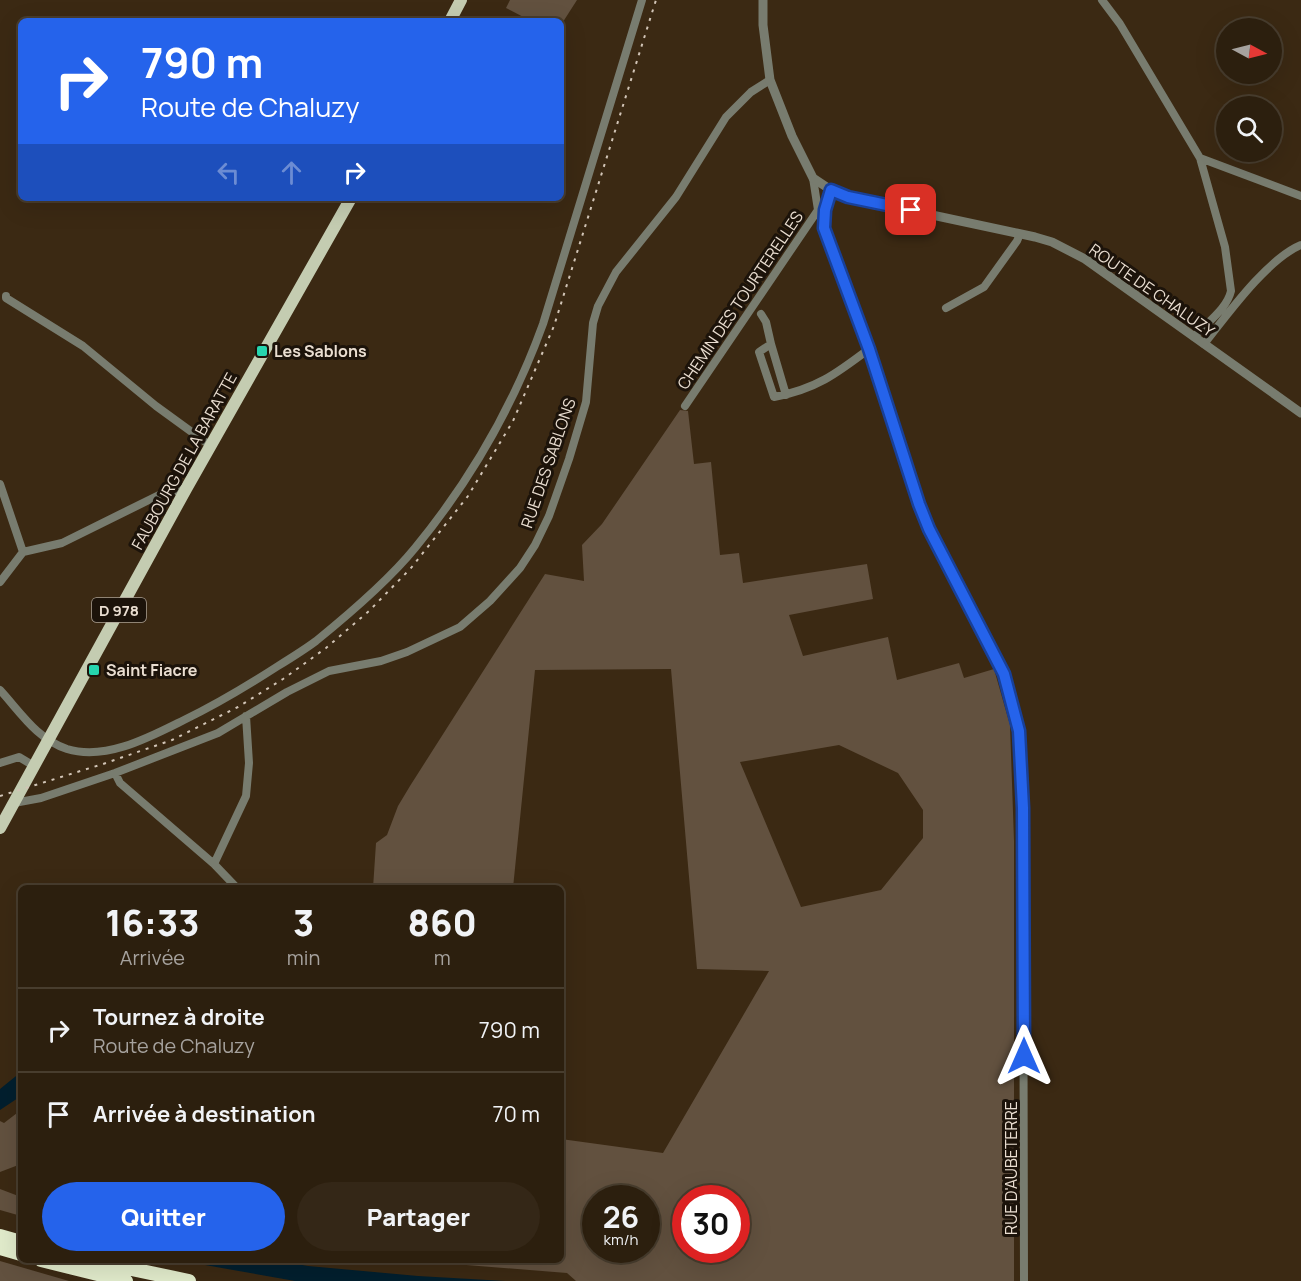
<!DOCTYPE html>
<html lang="fr">
<meta charset="utf-8">
<style>
:root{--surface:#2c1f0e;--page:#342717;--text:#f1f3f6;--muted:#a6a29e;--line:#483d2e;--accent:#2563eb}
body{margin:0;font-family:Manrope,sans-serif;background:var(--page);color:var(--text);height:100vh;display:flex;flex-direction:column;font-size:22px;white-space:nowrap}
*{box-sizing:border-box;margin:0}
p{font-size:20px;color:var(--muted)}
.icon{flex:none;width:33px;height:33px;fill:none;stroke:currentColor;stroke-width:2;stroke-linecap:round;stroke-linejoin:round}
.map{position:relative;flex:1;overflow:hidden}
.panel{position:absolute;left:18px;top:885px;width:546px;height:378px;display:flex;flex-direction:column;background:var(--surface);border-radius:9px;box-shadow:0 6px 24px #0002,0 0 0 2px var(--line)}
.panel>*{flex:none}
.guide{position:absolute;left:18px;top:18px;width:546px;height:183px;border-radius:9px;box-shadow:0 6px 24px #0002,0 0 0 2px var(--line);background:#2563eb;color:#fff;overflow:hidden}
.needle{width:39px;rotate:97deg}
.controls{position:absolute;left:1216px;top:18px;display:grid;gap:12px}
.controls a{display:grid;place-items:center;width:66px;height:66px;border-radius:50%;background:var(--surface);box-shadow:0 6px 24px #0002,0 0 0 2px var(--line);font-size:30px}
.speed{position:absolute;left:582px;top:1185px;display:flex;gap:12px;font-size:30px;font-weight:700;text-align:center}
.speed>*{display:grid;place-content:center;width:78px;height:78px;border-radius:50%;background:var(--surface);box-shadow:0 6px 24px #0002,0 0 0 2px var(--line);line-height:1}
.speed small{font-size:15px;font-weight:400}
.speed .limit{border:9px solid #d22;background:#fff;color:#111}
.pin{position:absolute;display:grid;place-items:center;width:51px;height:51px;color:#fff;margin:-26px;border-radius:12px;box-shadow:0 3px 9px #0006}
.me{position:absolute;width:66px;margin:-33px;rotate:0deg;stroke-linejoin:round;filter:drop-shadow(0 0 4px #0008)}
.turn{display:flex;align-items:center;gap:21px;height:126px;padding:0 24px;font-size:27px}
.turn .icon{width:78px;height:78px;stroke-width:2.5}
.turn b{display:block;font-size:42px;line-height:51px}
.lanes{display:flex;align-items:center;height:57px;padding:0 24px;background:#0003;justify-content:center;gap:30px;direction:ltr}
.lanes .off{opacity:.35}
.eta{display:flex;justify-content:space-evenly;align-items:center;height:102px;text-align:center}
.eta b{font-size:36px;font-weight:800;line-height:42px}
.primary-button{display:flex;gap:12px;margin-top:auto;padding:12px 24px}
.primary-button a{flex:1;height:69px;border-radius:36px;background:var(--accent);color:#fff;font-size:24px;font-weight:800;line-height:69px;text-align:center}
.primary-button a+a{background:var(--page);color:var(--text)}
ul{padding:0;list-style:none}
li{display:flex;align-items:center;gap:18px;height:84px;padding:0 24px;border-top:2px solid var(--line)}
li div{flex:1}
li b{display:block;font-size:22px}
li em{font-style:normal}
.map>svg:first-child{display:block}
.green{fill:#62513f;fill-rule:evenodd}
.water{fill:#021f2e}
.lines{fill:none;stroke-linecap:round;stroke-linejoin:round}
.minor{stroke:#787c6f;stroke-width:8}
.tertiary{stroke:#787c6f;stroke-width:9}
.primary{stroke:#c4ccb1;stroke-width:12}
.motorway{stroke:#e1ebcb;stroke-width:14}
.rail{stroke:#d2c5b7;stroke-width:2;stroke-dasharray:3 6;stroke-linecap:butt}
.route-casing{stroke:#184099;stroke-width:15}
.route{stroke:#2563eb;stroke-width:10}
.poi-dot{fill:#26d5ae;stroke:#1c130a;stroke-width:2}
.labels{text-anchor:middle;dominant-baseline:central;stroke-width:6;stroke-linejoin:round;paint-order:stroke}
.shield{fill:#1c130a;stroke:#aca195;stroke-width:1.5}
.shield-label{font-size:15px;font-weight:bold;fill:#eaded1}
.street-label{font-size:16px;fill:#eaded1;stroke:#1c130a}
.poi-label{font-size:16px;font-weight:bold;fill:#eaded1;stroke:#1c130a;text-anchor:start}
</style>
<div class="map">
<svg width="1301" height="1281" viewBox="0 0 1301 1281">
<rect width="100%" height="100%" fill="#3b2913"/>
<!-- green -->
<path class="green" d="M510,0H577L561,25V21H531L506,8Z
M680,410L688,411L694,464L711,462L720,555L739,553L743,583L867,564L873,599L789,615L803,656L888,637L897,680L959,663L964,678L994,669L1010,725L1014,841V1281H576L567,1273L404,1260H561V1139L663,1153L769,971L697,969L671,669L535,670L513,888H373L376,843L387,835L398,806L410,786L545,574L584,581L582,545L602,524ZM839,745L898,773L923,810V838L881,890L801,907L740,762ZM646,1198V1250H596V1198ZM736,1198V1250H686V1198Z
M21,1110V1164L0,1172V1121L4,1123Z
M0,1189L21,1197V1216L0,1210Z
M0,1261L69,1281H0Z"/>
<!-- water -->
<path class="water" d="M21,1072V1096L0,1110V1089Z
M177,1260H273L308,1266L418,1276L505,1281H295Z"/>
<g class="lines">
<!-- minor -->
<path class="minor" d="M1102,0L1120,24L1200,158L1225,247L1231,291C1227,309 1206,323 1194,337
M1200,158L1301,196
M813,178L818,210L824,228L825,210L831,190
M824,228L869,349L919,504L929,529L1003,674L1013,704L1019,731L1023,808L1024,1281
M6,296V298L83,346L156,406L211,446
M946,308L984,287L1017,241L1020,234
M761,314L766,322L771,344
M1204,344C1227,315 1267,259 1301,245
M786,395L771,344L759,352L774,397C816,389 836,374 869,349
M685,406L818,210
M0,484L23,552
M0,582L23,552L62,543L163,493L186,489
M0,690C21,713 37,739 67,749C106,761 150,737 184,720C217,704 247,686 278,666C291,658 304,650 316,641C348,615 389,580 415,548C471,480 513,407 543,324L642,0
M0,763L19,757L34,766
M115,773L120,783L214,864L237,888
M14,803L41,798L115,773L218,733L287,692L329,671L381,661L407,652L460,627L490,601L520,568L535,545L549,516L569,459L586,402L593,323L598,306L616,272L676,197L726,117L751,92L770,80
M214,864L246,796L249,763L246,716"/>
<!-- tertiary -->
<path class="tertiary" d="M763,0V25L770,80L792,136L813,178L831,190L848,197L1035,237L1052,242L1085,259L1301,413"/>
<!-- primary -->
<path class="primary" d="M450,21L461,0
M0,828L186,489L351,198"/>
<!-- motorway -->
<path class="motorway" d="M0,1236L21,1242
M0,1248L21,1254
M41,1260L126,1281
M89,1260L189,1281"/>
<!-- rail -->
<path class="rail" d="M0,796L103,764L172,740L238,707L283,679L326,648L369,611L411,568L468,496L513,421L554,326L656,0"/>
</g>
<g class="lines">
<defs>
<path id="route" d="M911,210L848,197L831,190L825,210L824,228L869,349L919,504L929,529L1004,674L1019,731L1023,808L1024,1056"/>
</defs>
<!-- route casing -->
<use href="#route" class="route-casing"/>
<!-- route -->
<use href="#route" class="route"/>
</g>
<!-- markers -->
<g class="poi-dot">
<rect x="256" y="345" width="12" height="12" rx="3"/>
<rect x="88" y="664" width="12" height="12" rx="3"/>
</g>
<g class="labels">
<!-- shield labels -->
<rect class="shield" x="92" y="598" width="54" height="24" rx="4.5"/>
<g class="shield-label">
<text x="119" y="610">D 978</text>
</g>
<!-- street labels -->
<g class="street-label">
<text transform="translate(1152 290) rotate(35)">ROUTE DE CHALUZY</text>
<text transform="translate(740 300) rotate(-56)">CHEMIN DES TOURTERELLES</text>
<text transform="translate(184 461) rotate(-61)">FAUBOURG DE LA BARATTE</text>
<text transform="translate(548 463) rotate(-71)">RUE DES SABLONS</text>
<text transform="translate(1011 1168) rotate(-90)">RUE D'AUBETERRE</text>
</g>
<!-- poi labels -->
<g class="poi-label">
<text x="274" y="351">Les Sablons</text>
<text x="106" y="670">Saint Fiacre</text>
</g>
</g>
</svg>
<div class="controls">
<a><svg class="needle" viewBox="-14 -14 28 28"><path d="M0-13l5 13h-10z" fill="#e53935"/><path d="M0 13l5-13h-10z" fill="#a6a29e"/></svg></a>
<a><svg class="icon" aria-label="search" viewBox="0 0 24 24"><circle cx="10" cy="10" r="6"/><path d="M15 15l6 6"/></svg></a>
</div>
<div class="speed"><div>26<small>km/h</small></div><div class="limit">30</div></div>
<div class="pin" style="left:911px;top:210px;background:#d93025"><svg class="icon" aria-label="arrive" viewBox="0 0 24 24"><path d="M6 21V4h12l-3 4 3 4H6"/></svg></div>
<svg class="me" style="left:1024px;top:1056px" viewBox="-20 -20 40 40"><path d="M0-17L14 15 0 8-14 15z" fill="#2563eb" stroke="#fff" stroke-width="4"/></svg>
<div class="guide">
<div class="turn"><svg class="icon" aria-label="right" viewBox="0 0 24 24"><path d="M7 20v-9h11M14 6l5 5-5 5"/></svg><div><b>790 m</b>Route de Chaluzy</div></div>
<div class="lanes"><svg class="icon off" aria-label="left" viewBox="0 0 24 24"><path d="M17 20v-9H6M10 6l-5 5 5 5"/></svg><svg class="icon off" aria-label="ahead" viewBox="0 0 24 24"><path d="M12 20V5M6 11l6-6 6 6"/></svg><svg class="icon" aria-label="right" viewBox="0 0 24 24"><path d="M7 20v-9h11M14 6l5 5-5 5"/></svg></div>
</div>
<section class="panel">
<div class="eta">
<div><b>16:33</b><p>Arrivée</p></div>
<div><b>3</b><p>min</p></div>
<div><b>860</b><p>m</p></div>
</div>
<ul>
<li><svg class="icon" aria-label="right" viewBox="0 0 24 24"><path d="M7 20v-9h11M14 6l5 5-5 5"/></svg><div><b>Tournez à droite</b><p>Route de Chaluzy</p></div><em>790 m</em></li>
<li><svg class="icon" aria-label="arrive" viewBox="0 0 24 24"><path d="M6 21V4h12l-3 4 3 4H6"/></svg><div><b>Arrivée à destination</b></div><em>70 m</em></li>
</ul>
<div class="primary-button"><a>Quitter</a><a>Partager</a></div>
</section>
</div>
